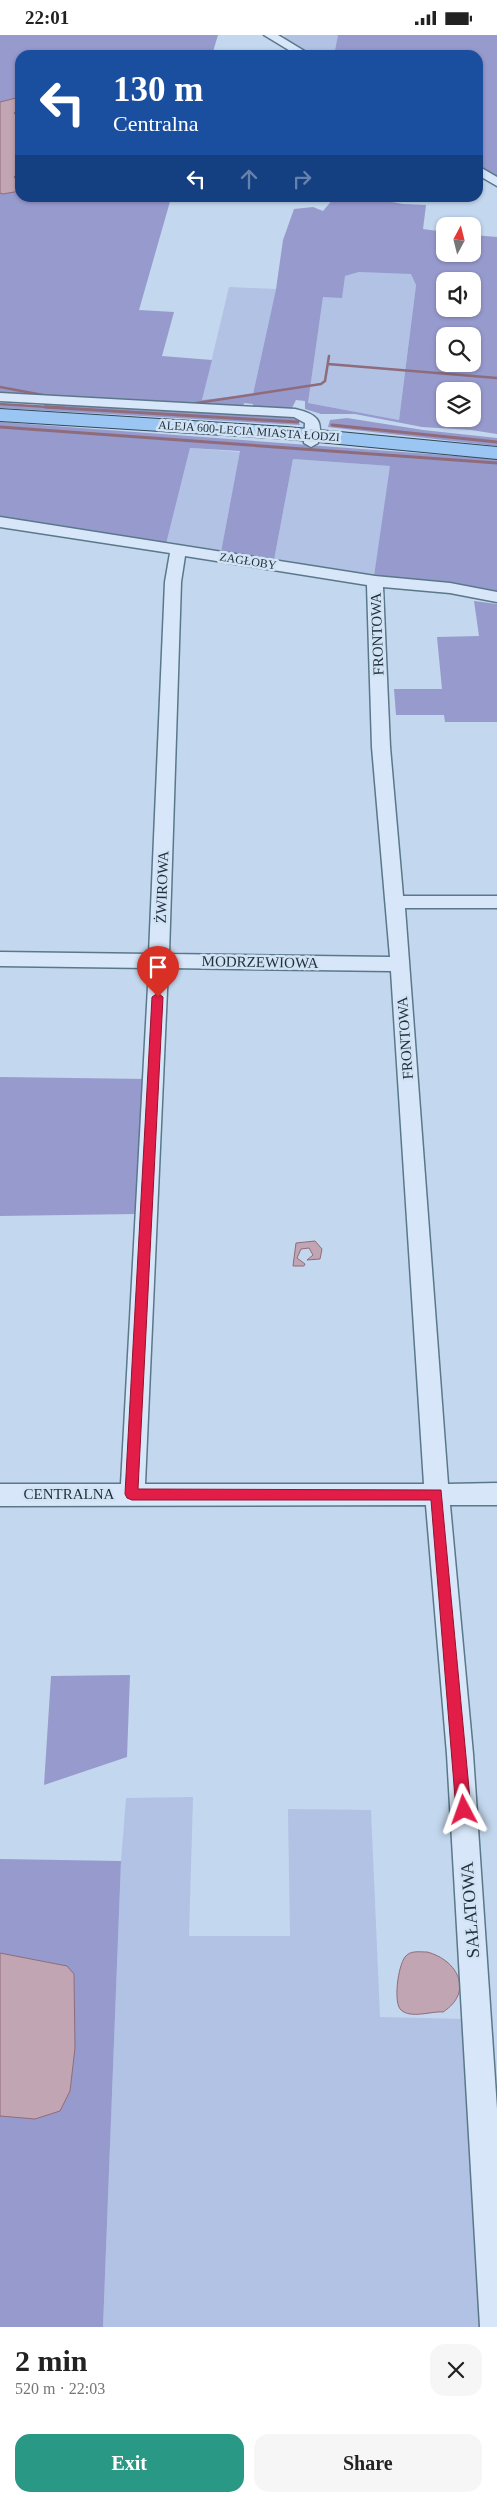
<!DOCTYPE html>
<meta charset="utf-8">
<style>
:root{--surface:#fff;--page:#f6f6f6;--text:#222;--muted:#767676;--accent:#299885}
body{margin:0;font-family:"Times New Roman",serif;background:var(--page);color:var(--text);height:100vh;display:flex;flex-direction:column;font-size:19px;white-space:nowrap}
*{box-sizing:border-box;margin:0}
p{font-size:16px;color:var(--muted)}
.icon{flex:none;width:28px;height:28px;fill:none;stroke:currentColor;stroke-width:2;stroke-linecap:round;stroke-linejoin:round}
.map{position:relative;height:2292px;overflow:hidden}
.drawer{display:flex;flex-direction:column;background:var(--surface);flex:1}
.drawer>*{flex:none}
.hud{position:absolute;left:15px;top:15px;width:468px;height:152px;border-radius:15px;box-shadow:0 1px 4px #0004;background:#1a4fa0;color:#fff;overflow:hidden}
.needle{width:32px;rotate:7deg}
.fabs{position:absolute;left:436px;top:182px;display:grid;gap:10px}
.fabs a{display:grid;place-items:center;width:45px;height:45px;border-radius:10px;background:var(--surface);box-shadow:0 1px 4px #0004;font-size:25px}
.pin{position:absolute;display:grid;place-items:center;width:42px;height:42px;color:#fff;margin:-51px -21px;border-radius:50% 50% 50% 0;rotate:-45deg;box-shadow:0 0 5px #0007}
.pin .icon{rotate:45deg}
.me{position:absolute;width:55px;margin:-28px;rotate:356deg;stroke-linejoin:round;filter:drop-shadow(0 0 4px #0008)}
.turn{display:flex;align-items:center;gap:18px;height:105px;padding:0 15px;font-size:22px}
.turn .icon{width:65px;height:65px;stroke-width:2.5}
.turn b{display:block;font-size:35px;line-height:42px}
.lanes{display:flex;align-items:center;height:48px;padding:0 15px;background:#0003;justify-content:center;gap:25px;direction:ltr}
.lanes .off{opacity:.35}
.round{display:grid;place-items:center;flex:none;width:52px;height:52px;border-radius:15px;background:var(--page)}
.overview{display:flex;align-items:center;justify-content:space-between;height:85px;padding:0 15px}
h1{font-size:30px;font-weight:800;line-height:38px}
.primary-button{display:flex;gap:10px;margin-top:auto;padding:10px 15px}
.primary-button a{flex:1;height:58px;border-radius:15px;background:var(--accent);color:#fff;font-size:20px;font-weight:800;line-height:58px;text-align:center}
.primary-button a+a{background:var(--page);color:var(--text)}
.status{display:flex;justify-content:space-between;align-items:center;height:35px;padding:0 25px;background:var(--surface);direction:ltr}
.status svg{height:14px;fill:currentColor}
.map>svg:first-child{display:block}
.farmland{fill:#b1c2e4}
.green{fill:#979acd;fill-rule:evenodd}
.water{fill:#c1a5b2;stroke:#8f6c7b}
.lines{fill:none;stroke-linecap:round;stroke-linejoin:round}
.stream-far1{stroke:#8f6c7b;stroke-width:2.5}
.stream{stroke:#8f6c7b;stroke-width:3}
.minor-casing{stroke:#5a7889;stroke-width:3}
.major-casing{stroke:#2e4a56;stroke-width:2}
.minor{fill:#d7e7f9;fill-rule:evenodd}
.major{fill:#9bc5f2;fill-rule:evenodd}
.route{fill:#e11d48;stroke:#92132f}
.labels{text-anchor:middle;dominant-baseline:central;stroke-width:5;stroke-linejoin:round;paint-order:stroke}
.far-street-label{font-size:12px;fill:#1e3039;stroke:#d3e3f6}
.street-label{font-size:15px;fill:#1e3039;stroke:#d3e3f6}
.near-street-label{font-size:18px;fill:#1e3039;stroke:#d3e3f6}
</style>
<div class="status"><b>22:01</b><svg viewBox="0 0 49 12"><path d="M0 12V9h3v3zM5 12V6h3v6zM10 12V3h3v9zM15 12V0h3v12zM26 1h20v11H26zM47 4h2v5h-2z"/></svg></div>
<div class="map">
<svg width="497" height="2292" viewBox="0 0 497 2292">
<rect width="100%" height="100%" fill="#c3d7ee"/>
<!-- farmland -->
<path class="farmland" d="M285,0H338L334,20H311L284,4Z
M359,237L411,238L416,249L399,385L308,368L323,262L345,241Z
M229,252L276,254L253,359L202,365Z
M190,413L240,417L221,517L166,509Z
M293,424L391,431L374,541L274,525Z
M193,1762L189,1901H290L288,1774L371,1775L380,1982L465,1984L485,2292H103L121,1826L126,1763Z"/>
<!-- green -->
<path class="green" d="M0,0H218L212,20H20V162L171,163L139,275L174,277L162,321L212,325L202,365L253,359L276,254L283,205L294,174L313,172L323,176L334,163H370L403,169L426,170L423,194L445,197V219H472L473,200L497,202V399L471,395L422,392L355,379H321L305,374V366L296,365L292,373L256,374L253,372V369L244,368L243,372L0,359ZM359,237L411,239L416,250L399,385L308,368L323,262L342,263L345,241ZM445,246H472V274H445ZM445,301H472V329H445ZM445,356H472V384H445Z
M338,0H497V141L478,131V20H334Z
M0,369L44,372L45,369L278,381L297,384L300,390L0,373Z
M347,383L423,395L497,403V411L328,392L330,385Z
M0,387L497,424V560L374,541L390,431L293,424L274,525L221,517L240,416L190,413L166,509L0,484Z
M474,566L497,569V687H445L444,680H396L394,654H442L437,602L479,601Z
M0,1042L146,1044L135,1179L0,1181Z
M130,1640L127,1722L44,1750L51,1641Z
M0,1824L121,1826L103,2292H0Z"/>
<!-- water -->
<path class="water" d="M20,62V74L14,78L20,84V136L14,142L20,149V156L3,159L0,158V67Z
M315,1206L322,1214L320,1224L307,1225L313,1220L309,1213L301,1214L297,1223L305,1229L304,1231H293L296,1208Z
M427,1917C458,1925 474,1957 443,1977C431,1976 411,1984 401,1975C393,1968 398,1931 405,1922C410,1915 420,1917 427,1917Z
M0,1918L67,1931L74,1939L75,2013L70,2056L60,2076L35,2084L0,2081Z"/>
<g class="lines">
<!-- stream-far1 -->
<path class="stream-far1" d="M328,329L497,343
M0,352L48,361
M0,369L65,373
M190,369L321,349L325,346L329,321"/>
<!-- stream -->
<path class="stream" d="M45,372L298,387
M332,390L497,407
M0,392L497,428"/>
<defs>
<path id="minor" d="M264,0H278L311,20H297Z
M478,131L497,142V151L478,140Z
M0,358L295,374C317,379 324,385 318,408L311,412L304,408L305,388L294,382L0,366Z
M0,482L375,541L450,548L497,557V567L450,558L383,552L390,712L403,861H497V873H405L448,1449L497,1448V1470H450L473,1719L497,2074V2292H480L447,1719L426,1470L0,1471V1449H121L149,933L0,931V917L149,919L165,547L170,518L0,492ZM185,521L367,550L372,712L390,922L169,919L181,547ZM168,933L391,936L424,1449H145Z"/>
<path id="major" d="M0,374L287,392L497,412V424L287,404L0,386Z"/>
</defs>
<!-- minor casing -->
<use href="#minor" class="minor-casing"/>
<!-- major casing -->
<use href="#major" class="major-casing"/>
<!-- minor -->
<use href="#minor" class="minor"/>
<!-- major -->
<use href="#major" class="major"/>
</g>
<!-- route -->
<path class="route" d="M158,958L163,962L138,1454L441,1455L471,1775L469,1780L464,1782L459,1780L456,1775L431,1465H132L127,1463L125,1459L152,962Z"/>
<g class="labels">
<!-- far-street labels -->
<g class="far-street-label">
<text transform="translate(249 396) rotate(4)">ALEJA 600-LECIA MIASTA ŁODZI</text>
<text transform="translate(248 526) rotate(9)">ZAGŁOBY</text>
</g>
<!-- street labels -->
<g class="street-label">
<text transform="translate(377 599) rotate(-92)">FRONTOWA</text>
<text transform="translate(162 852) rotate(-88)">ŻWIROWA</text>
<text transform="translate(260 927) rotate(1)">MODRZEWIOWA</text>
<text transform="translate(405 1003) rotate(-94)">FRONTOWA</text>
<text x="69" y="1459">CENTRALNA</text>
</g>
<!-- near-street labels -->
<g class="near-street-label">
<text transform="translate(470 1875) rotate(-94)">SAŁATOWA</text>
</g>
</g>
</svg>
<div class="fabs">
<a><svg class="needle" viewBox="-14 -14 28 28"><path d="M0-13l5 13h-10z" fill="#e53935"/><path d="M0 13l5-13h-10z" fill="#767676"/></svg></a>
<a><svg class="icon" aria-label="sound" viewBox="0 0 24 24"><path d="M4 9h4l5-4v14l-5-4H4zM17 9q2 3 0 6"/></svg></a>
<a><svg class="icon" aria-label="search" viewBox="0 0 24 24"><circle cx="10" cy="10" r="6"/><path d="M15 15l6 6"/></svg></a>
<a><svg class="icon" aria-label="layers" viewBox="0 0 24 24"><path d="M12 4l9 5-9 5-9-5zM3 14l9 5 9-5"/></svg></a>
</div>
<div class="pin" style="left:158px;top:962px;background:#d93025"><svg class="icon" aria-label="arrive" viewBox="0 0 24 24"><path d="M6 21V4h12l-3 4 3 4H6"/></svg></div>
<svg class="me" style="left:464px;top:1775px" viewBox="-20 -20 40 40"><path d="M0-17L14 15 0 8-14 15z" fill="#e11d48" stroke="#fff" stroke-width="4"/></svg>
<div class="hud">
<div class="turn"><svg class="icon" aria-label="left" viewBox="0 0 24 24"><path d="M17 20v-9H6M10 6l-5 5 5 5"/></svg><div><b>130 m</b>Centralna</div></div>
<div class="lanes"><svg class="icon" aria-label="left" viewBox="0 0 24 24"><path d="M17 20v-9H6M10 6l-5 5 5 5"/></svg><svg class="icon off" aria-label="ahead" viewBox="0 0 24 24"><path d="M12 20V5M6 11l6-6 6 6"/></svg><svg class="icon off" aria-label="right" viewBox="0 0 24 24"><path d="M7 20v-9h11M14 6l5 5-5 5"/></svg></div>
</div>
</div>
<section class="drawer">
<div class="overview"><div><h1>2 min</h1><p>520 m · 22:03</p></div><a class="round"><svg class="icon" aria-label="close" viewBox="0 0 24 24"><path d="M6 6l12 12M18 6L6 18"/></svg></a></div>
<div class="primary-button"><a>Exit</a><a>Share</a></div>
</section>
